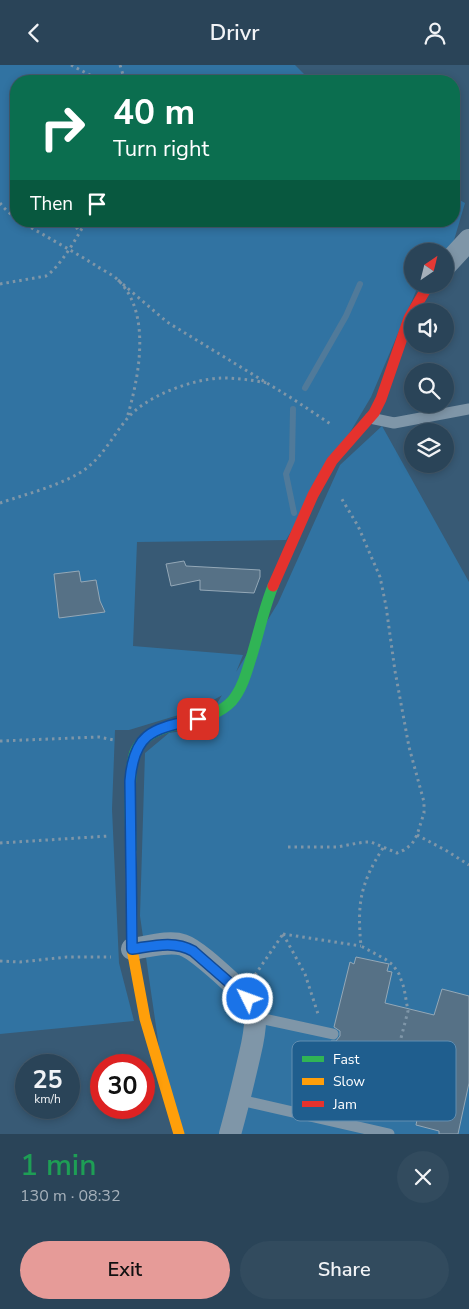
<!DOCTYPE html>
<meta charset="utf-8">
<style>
:root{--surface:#2a4458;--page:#324b5e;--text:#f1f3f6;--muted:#a5b0ba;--line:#465c6e;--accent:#e69b98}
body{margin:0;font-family:"Nunito Sans",sans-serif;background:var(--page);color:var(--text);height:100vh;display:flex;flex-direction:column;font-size:19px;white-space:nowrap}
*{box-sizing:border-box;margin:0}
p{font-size:16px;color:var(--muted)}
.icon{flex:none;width:28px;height:28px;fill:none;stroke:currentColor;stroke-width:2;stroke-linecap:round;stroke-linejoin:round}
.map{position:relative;height:1069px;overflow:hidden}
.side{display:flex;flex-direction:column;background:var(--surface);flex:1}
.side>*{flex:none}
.hud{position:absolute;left:10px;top:10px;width:450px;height:152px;border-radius:20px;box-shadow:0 2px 8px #0003,0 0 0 1px var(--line);background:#0b6e4f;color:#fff;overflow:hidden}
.needle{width:32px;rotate:35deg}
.fabs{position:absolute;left:404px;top:178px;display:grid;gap:10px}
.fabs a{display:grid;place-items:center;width:50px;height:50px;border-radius:50%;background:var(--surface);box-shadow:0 2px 8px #0003,0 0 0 1px var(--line);font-size:25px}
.speed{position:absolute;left:15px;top:989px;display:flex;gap:10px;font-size:25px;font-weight:700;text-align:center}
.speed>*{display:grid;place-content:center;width:65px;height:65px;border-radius:50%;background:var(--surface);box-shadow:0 2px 8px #0003,0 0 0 1px var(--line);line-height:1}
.speed small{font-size:12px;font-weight:400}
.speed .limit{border:8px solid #d22;background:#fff;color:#111}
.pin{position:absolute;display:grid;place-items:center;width:42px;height:42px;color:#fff;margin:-21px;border-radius:10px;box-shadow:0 2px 8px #0006}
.me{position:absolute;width:55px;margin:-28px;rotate:312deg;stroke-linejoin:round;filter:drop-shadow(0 0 4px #0008)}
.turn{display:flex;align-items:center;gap:18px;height:105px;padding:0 20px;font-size:22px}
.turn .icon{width:65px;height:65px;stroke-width:2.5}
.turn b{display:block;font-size:35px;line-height:42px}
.then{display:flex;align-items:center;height:48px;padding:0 20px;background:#0003;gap:10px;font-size:19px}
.round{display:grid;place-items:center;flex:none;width:52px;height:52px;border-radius:26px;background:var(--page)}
.headline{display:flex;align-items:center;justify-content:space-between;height:85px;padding:0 20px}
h1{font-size:30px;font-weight:600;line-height:38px;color:#1e9e55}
.button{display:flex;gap:10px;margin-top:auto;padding:10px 20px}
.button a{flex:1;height:58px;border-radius:30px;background:var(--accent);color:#111;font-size:20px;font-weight:600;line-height:58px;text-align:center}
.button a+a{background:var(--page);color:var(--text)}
header{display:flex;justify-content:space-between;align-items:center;height:65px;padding:0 20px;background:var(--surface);font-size:22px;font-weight:600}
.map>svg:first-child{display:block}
.green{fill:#3173a2}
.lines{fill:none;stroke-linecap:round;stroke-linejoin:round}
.stream{stroke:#507a9a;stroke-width:6}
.building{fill:#567186;stroke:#94a8b7}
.path{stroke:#7f96a8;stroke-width:3;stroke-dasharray:2.5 4;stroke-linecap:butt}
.lane{stroke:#7f96a8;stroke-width:11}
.street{stroke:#7f96a8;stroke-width:22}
.fast{stroke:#30b455;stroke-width:11}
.slow{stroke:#ff9f0a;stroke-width:11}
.jam{stroke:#e5322d;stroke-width:11}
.route-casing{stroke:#114b97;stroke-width:12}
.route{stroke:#1a73e8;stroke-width:9}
.key{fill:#1f5e8e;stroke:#628eb0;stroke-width:1}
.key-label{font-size:14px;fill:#fff}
</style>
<header><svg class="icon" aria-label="back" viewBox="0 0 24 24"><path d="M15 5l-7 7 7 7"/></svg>Drivr<svg class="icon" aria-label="person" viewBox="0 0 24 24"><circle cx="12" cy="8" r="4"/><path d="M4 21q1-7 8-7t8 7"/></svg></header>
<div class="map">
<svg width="469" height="1069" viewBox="0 0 469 1069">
<rect width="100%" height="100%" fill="#385a75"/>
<!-- green -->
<path class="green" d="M0,0H295L311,16H16V156H454V132L465,138L452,182L445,186H412V219H419L371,332L286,475L137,477L133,581L243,590L228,627L195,645L129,665H115L112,744L119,898L134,956L0,969Z
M382,361L469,517V1069H184L160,989L140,851L145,688L169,668L202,663L278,538L340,400Z"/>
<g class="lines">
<!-- stream -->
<path class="stream" d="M305,323L346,251L360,219
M293,344L292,395L286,409L294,448"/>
</g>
<!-- building -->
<path class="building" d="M184,496L186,501L260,505V512L254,528L200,525V515L171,521L166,499Z
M79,506L81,517L96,515L100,536L105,547L59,553L54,509Z
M356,892L389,899L387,906L392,907L385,938L434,950L442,924L469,931V1018L458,1069H439V1066L416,1060L419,1045L403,1040L405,1031L365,1022L359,1051L301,1038L315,978L329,982L331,976H336L340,971V966L334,962L350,897L354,899Z"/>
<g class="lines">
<!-- path -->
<path class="path" d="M71,0L101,16
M120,0L125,16
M0,138L3,142L16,154
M20,156C45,171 71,185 95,200C102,205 112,209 118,215C152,248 139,312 127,353
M74,156L79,168
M118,215L167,257L293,334L332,360
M0,219L46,211C60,202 78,171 86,156
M0,438C26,429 67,419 88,402C104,389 113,371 126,355C145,331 192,314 222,313C237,313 252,315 267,318
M0,676L99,672L114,675
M417,770L447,786L469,800
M0,778L109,771
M288,782H337L364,777H371L397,788L404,785L412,779L417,770L424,748V737L409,682L395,606L386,541L380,512L358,461L340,431
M383,783C360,819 357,839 361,881L385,894L393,900L399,909L404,923L408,946L401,973
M283,869L305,909L318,949
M283,869L361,881
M0,896L20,897L67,892H111
M255,910L283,869"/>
<!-- lane -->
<path class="lane" d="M370,353L394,358L469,344
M255,952L333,969
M240,1035L389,1069"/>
<!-- street -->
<path class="street" d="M445,201L469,175
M132,884C147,882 169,875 183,880C198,885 229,916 242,927C249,934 253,941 255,951C256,965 252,980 249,993C243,1019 237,1044 230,1069"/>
<!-- fast -->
<path class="fast" d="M131,787C131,764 127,703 136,685C145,667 167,661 184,658C200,655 221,648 232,636C243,623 247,605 252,590C259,567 264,543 273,521"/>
<!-- slow -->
<path class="slow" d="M131,787L132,884L145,954L179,1069"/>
<!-- jam -->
<path class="jam" d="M273,521L313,430L332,396L374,348L381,334L409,253L429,219"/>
</g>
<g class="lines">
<defs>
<path id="route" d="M198,654C155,664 134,665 130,716L132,884C153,881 174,875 193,886L248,934"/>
</defs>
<!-- route casing -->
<use href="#route" class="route-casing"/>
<!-- route -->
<use href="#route" class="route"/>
</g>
<!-- legend -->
<rect x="292" y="976" width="164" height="80" rx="8" class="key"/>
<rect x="302" y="991" width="22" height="6" fill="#30b455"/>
<rect x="302" y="1013" width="22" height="7" fill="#ff9f0a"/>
<rect x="302" y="1036" width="22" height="6" fill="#e5322d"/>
<g class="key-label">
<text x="333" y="999">Fast</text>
<text x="333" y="1021">Slow</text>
<text x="333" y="1044">Jam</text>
</g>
</svg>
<div class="fabs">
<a><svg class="needle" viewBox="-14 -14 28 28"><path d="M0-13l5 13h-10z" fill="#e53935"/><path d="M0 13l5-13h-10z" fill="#a5b0ba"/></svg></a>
<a><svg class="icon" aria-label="sound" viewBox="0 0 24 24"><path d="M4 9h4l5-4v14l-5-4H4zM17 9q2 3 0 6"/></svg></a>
<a><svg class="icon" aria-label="search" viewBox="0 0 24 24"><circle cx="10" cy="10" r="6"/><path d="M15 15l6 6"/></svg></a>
<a><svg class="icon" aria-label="layers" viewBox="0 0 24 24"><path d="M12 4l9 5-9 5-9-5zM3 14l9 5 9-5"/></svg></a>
</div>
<div class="speed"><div>25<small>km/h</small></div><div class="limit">30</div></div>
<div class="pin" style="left:198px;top:654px;background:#d93025"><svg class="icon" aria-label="arrive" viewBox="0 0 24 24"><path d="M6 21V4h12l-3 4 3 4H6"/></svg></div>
<svg class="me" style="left:248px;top:934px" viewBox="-20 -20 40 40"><circle r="17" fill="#1a73e8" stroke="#fff" stroke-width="3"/><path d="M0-11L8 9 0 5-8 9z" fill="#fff"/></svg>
<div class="hud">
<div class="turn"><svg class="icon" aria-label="right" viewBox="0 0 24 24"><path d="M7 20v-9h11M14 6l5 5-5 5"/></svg><div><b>40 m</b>Turn right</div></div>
<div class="then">Then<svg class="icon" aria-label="arrive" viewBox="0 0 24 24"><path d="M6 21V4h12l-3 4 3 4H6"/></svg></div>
</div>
</div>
<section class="side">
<div class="headline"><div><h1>1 min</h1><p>130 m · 08:32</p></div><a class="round"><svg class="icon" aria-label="close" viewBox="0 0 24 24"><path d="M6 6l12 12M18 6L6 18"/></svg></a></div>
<div class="button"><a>Exit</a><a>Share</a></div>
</section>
